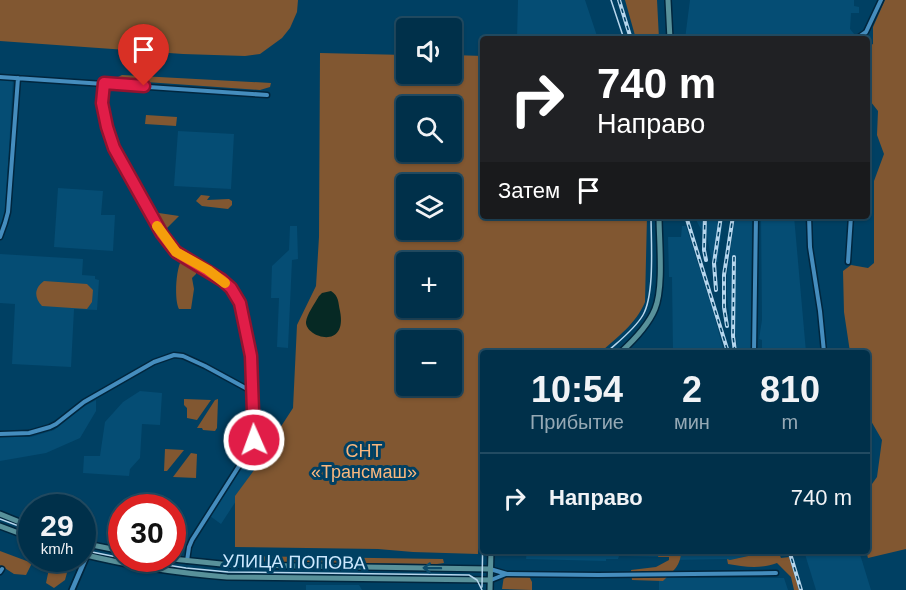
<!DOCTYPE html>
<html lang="ru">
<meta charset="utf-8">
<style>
:root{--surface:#00304a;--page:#0e3c54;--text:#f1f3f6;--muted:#95a9b5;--line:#224b62}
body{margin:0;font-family:Arial,sans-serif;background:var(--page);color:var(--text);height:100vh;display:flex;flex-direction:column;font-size:22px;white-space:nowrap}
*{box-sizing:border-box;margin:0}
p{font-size:20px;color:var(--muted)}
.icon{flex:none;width:33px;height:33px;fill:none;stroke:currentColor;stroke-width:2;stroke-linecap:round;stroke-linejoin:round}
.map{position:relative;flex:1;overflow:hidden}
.drawer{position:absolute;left:480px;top:350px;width:390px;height:204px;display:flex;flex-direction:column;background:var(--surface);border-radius:6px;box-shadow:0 2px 4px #0004,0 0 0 2px var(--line)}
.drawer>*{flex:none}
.banner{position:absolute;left:480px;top:36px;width:390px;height:183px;border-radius:6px;box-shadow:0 2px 4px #0004,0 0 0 2px var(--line);background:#202124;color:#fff;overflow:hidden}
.tools{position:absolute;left:396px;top:18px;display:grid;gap:12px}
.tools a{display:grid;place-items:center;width:66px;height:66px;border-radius:6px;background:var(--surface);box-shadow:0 2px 4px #0004,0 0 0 2px var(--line);font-size:30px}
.speed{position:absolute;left:18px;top:494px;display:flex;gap:12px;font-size:30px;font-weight:700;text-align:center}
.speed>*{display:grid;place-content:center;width:78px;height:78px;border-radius:50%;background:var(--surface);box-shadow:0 2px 4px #0004,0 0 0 2px var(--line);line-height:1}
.speed small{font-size:15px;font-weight:400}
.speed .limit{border:9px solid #d22;background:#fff;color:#111}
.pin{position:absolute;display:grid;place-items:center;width:51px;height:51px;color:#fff;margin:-62px -26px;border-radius:50% 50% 50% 0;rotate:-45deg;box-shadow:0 0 6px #0007}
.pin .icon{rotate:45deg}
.me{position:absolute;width:66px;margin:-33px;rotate:358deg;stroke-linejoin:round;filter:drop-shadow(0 0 4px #0008)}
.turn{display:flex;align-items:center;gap:21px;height:126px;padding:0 18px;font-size:27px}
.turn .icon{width:78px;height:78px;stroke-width:2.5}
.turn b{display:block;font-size:42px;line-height:51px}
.then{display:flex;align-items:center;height:57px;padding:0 18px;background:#0003;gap:12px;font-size:22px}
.eta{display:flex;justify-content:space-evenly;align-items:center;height:102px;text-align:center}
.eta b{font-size:36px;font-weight:800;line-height:42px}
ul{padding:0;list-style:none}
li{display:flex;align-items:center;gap:18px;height:90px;padding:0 18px;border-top:2px solid var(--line)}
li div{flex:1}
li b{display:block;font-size:22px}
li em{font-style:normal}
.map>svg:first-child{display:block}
.built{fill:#054d74}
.green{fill:#815731;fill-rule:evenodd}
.water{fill:#062924}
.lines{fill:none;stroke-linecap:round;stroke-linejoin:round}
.minor-casing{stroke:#00263e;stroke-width:7}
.tertiary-casing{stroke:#00263e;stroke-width:8}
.secondary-casing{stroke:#00263e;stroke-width:8}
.minor{stroke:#458dbe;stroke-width:4}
.tertiary{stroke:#458dbe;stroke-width:4.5}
.secondary{stroke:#58919a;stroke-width:5}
.tram{stroke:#b6d6ed;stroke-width:1.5}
.rail-casing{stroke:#b6d6ed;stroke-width:4}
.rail{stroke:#004063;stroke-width:1.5;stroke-dasharray:4.5;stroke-linecap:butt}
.oneway{stroke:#0d4c6b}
.route-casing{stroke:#92132f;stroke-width:15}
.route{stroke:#e11d48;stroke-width:10}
.slow{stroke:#f59e0b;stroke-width:10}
.labels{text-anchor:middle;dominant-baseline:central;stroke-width:6;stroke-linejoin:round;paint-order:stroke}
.park-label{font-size:18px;fill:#f8b77e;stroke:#004063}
.street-label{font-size:18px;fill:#cde9ff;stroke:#004063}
</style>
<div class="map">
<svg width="906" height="590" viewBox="0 0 906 590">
<rect width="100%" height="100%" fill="#004063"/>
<!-- built -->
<path class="built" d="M518,0H585L598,39H517Z
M690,0H854V6L859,7V13H851L850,29L855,35L847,39H685Z
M0,79L13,80L5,216L0,225Z
M178,131L234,134L231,189L174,186Z
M58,188L103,191L101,215H115L113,251L54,247Z
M694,216H723L718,262H712L706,231H702Z
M735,216H751L752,219L751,352H741L737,349L736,336L731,333L727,294V276Z
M761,216H794L806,352H762V340L759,339L762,320Z
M290,226H297L298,259L292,260L288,348L277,347L279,298H271L272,266L289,250Z
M682,226H686L713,311L724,352H673L672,277H669L668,237H681Z
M0,254L83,259L82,275L95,276V279L99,280L97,310L74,309L71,367L12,364L15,304L0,303Z
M140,391L162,393L160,425L142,424L140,458L130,469L129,476L83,473L84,456H100L105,422L123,402Z
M96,400V411L80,438L46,453L0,461V436L31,437L54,430L83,407Z
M266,433L275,435L269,445L271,446L236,496V501L221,524L210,516L253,449L254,450L260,438Z
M527,550L771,551L730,560L727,559L669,560V557L619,556L618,559H606V561L526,559Z
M804,551H859L871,590H816Z
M659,578H784L788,590H659Z
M306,585H359L362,590H306Z"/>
<!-- green -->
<path class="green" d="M0,0H298L297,12L290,28L282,38L260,54L245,56L183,54L0,41Z
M625,0H657L659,39H636Z
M885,0H906V549L868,558L866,551L867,550V491L877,477L882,440L867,414V352H850L844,312L843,271L851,265L868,268L874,263V181L884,154L877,135L878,111L867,97V47L873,44V27Z
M320,53L406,55V74H452V55L483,56V216H647L645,302C636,324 617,337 601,352H483V465L481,467L479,479L478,554L413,552L378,549L235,547V496L271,447L269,445L293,408L297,325L316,286L319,237ZM406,106H452V152H406ZM406,184H452V230H406ZM406,262H452V308H406ZM406,340H452V386H406Z
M122,75L271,83L270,87L260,90L118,80V77Z
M146,115L177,117L176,126L145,124Z
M201,195L210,196L207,200L229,199L232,201V205L228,209L202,206L196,201Z
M152,212L179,216L164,231Z
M181,261L197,269L196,274L192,278L194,289L191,309H179C174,300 176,270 181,261Z
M44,281L87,284L93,290L92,302L87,309L42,306C34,298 34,288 44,281Z
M184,399L211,400L197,420L187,418V408L184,405Z
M218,399L217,428L215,431L203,430L202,428H197L215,400Z
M165,449L184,450L167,471H164Z
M191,453L197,454L196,478L173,477Z
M0,551L32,563L26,575L14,574L0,565Z
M660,551H681C681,566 673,571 663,581L632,580L631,570L656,567L669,560V557H658Z
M771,551H778L781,558L789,557L799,590H794L791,577L777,563C761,569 744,567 728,564L727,559L730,560Z
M238,556L443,559L444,563L437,564L239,562Z
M54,558L61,560L68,569L65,580L54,588L46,583L50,564Z
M504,576H529L532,582V590L502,589Z"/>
<!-- water -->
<path class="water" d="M331,291C339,296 338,302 340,311C348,351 305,337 306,322C307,314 315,303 319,296L322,293Z"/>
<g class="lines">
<defs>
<path id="minor" d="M856,39L866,32L881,0
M0,77L267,95
M104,83L102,103L107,127L114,148L147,209L162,234L176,253L208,270L231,288L240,303L245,324L251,356L254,440L246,455L192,540L189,547L187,561
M809,216L810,247L820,311L824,352
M0,237L5,223L8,212L18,78
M848,262L851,216
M754,352L756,216
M0,434L29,433L50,427L56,424L84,402L154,362L174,355L183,356L205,366L251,391
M490,569L507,574L598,575L776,573
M0,572L2,569
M491,580L506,574"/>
<path id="tertiary" d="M72,590L87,555"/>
<path id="secondary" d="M668,0L670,39
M621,352C634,340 648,326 655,309C664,287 659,240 659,216
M0,514L32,527
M0,526L32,538
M82,543L122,551
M82,554C130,566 179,573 227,577L490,580
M163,558L231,565L490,569
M490,590L491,550"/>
</defs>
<!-- minor casing -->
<use href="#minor" class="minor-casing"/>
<!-- tertiary casing -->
<use href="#tertiary" class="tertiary-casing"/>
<!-- secondary casing -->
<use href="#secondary" class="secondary-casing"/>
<!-- minor -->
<use href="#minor" class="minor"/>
<!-- tertiary -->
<use href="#tertiary" class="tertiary"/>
<!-- secondary -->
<use href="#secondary" class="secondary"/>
<!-- tram -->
<path class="tram" d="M611,0L624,39
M607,352C619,341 635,329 643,315C655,294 651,241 651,216
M0,519L32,531
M82,550L122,558
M122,558L186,568L228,572L469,575L477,580L482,590
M482,587L483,527"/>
<defs>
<path id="rail" d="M619,0L631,39
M686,216L728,352
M705,216L704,250L706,260
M734,257L733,336L735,352
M716,290L714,263L721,216
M727,326L724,307V275L733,216
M789,550L801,590"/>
</defs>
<!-- rail casing -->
<use href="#rail" class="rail-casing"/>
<!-- rail -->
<use href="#rail" class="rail"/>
</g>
<!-- one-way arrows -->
<defs><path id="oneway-shaft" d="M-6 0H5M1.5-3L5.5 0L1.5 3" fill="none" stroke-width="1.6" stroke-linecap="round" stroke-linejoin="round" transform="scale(1.5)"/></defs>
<use class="oneway" href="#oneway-shaft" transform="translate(432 568) rotate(-179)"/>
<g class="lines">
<defs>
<path id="route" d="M144,86L104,83L102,103L107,127L114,148L162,234L176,252L222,280L231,288L240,303L251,356L254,440"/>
</defs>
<!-- route casing -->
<use href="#route" class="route-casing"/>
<!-- route -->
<use href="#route" class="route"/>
<!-- slow -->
<path class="slow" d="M157,226L176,252L208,270L225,283"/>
</g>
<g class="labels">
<!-- park labels -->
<g class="park-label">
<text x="364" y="451">СНТ<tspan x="364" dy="21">«Трансмаш»</tspan></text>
</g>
<!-- street labels -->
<g class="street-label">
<text transform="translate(294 562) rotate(1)">УЛИЦА ПОПОВА</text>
</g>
</g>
</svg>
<div class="tools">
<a><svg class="icon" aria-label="sound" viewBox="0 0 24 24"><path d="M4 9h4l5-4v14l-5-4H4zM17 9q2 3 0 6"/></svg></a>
<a><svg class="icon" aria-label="search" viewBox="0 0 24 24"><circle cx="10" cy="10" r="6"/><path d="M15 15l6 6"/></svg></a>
<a><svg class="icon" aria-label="layers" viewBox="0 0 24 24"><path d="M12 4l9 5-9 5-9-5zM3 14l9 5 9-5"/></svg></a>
<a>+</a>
<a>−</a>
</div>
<div class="speed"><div>29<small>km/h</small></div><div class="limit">30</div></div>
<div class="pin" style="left:144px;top:86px;background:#d93025"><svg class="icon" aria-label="arrive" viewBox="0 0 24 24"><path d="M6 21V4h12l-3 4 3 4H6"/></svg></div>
<svg class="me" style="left:254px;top:440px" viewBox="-20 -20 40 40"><circle r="17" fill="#e11d48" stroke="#fff" stroke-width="3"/><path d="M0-11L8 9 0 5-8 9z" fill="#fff"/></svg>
<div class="banner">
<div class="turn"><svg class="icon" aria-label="right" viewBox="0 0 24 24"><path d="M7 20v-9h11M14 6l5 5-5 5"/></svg><div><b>740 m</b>Направо</div></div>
<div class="then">Затем<svg class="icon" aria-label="arrive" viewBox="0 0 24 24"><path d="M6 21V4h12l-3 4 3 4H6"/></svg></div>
</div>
<section class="drawer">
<div class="eta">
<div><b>10:54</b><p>Прибытие</p></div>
<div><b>2</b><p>мин</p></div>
<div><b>810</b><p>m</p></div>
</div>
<ul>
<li><svg class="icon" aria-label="right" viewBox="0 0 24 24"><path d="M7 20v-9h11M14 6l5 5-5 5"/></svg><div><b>Направо</b></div><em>740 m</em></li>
</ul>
</section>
</div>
